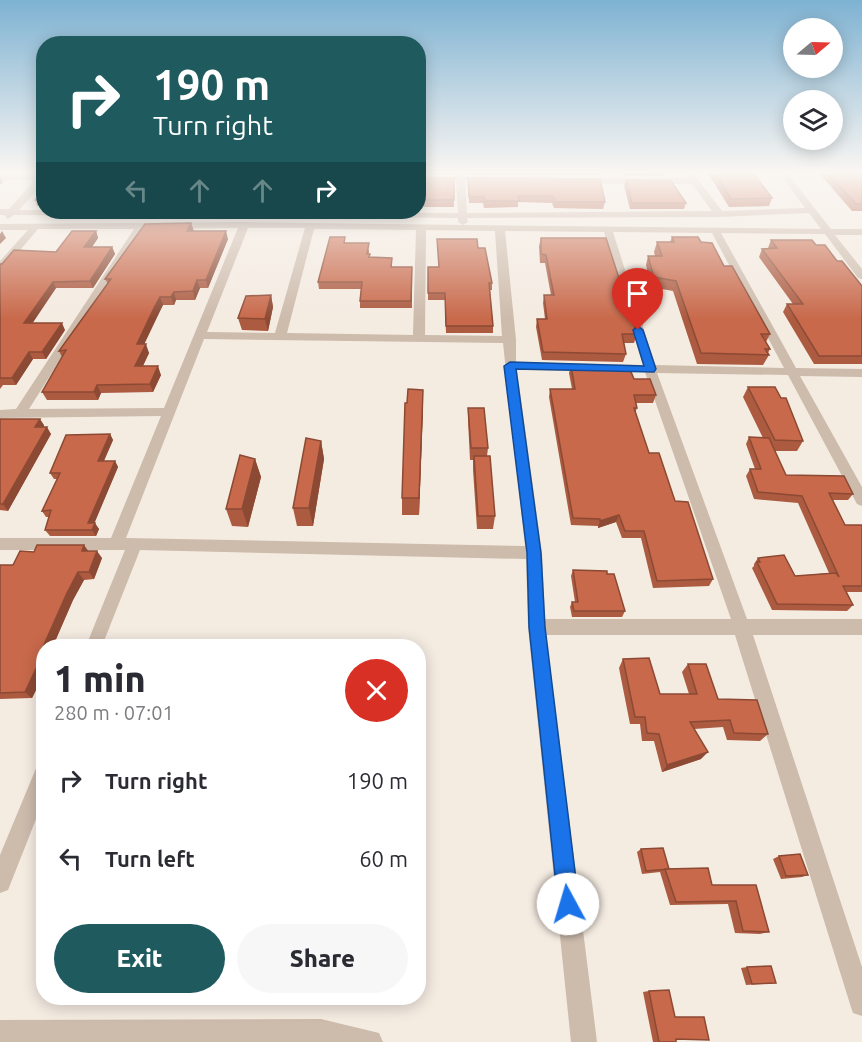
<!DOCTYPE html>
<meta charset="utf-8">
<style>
:root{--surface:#fff;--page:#f7f7f7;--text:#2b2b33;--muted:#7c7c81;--accent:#1f5a5e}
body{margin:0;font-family:Ubuntu,sans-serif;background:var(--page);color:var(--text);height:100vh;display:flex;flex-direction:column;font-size:22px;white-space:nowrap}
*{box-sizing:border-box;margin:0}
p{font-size:20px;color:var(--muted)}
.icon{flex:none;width:33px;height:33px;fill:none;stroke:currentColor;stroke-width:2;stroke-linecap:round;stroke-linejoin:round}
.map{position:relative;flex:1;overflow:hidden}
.details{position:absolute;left:36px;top:639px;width:390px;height:366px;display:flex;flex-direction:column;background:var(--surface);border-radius:24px;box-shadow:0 3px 15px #0003}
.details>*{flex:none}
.top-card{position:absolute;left:36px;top:36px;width:390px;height:183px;border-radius:24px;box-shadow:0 3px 15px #0003;background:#1f5a5e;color:#fff;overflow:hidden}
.needle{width:39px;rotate:71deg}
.tools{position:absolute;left:783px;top:18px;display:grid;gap:12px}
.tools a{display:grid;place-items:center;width:60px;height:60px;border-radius:50%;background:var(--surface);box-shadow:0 3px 15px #0003;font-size:30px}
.pin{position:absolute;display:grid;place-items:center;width:51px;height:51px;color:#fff;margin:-62px -26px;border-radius:50% 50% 50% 0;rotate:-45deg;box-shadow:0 0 6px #0007}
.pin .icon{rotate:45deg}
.me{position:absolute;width:66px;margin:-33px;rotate:354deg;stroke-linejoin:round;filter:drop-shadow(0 0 4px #0008)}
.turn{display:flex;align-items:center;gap:21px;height:126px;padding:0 18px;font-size:27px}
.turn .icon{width:78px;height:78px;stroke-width:2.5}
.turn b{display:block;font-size:42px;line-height:51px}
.lanes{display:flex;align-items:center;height:57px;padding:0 18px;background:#0003;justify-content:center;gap:30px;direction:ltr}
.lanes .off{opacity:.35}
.round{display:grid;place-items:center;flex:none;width:63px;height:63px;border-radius:32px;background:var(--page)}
.head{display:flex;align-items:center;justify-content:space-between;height:102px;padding:0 18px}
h1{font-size:36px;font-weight:800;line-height:45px}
.primary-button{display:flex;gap:12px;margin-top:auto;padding:12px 18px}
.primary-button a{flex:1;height:69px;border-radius:36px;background:var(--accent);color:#fff;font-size:24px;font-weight:800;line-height:69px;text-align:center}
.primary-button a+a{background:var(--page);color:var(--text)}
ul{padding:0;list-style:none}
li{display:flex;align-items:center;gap:18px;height:78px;padding:0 18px}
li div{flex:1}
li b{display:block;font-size:22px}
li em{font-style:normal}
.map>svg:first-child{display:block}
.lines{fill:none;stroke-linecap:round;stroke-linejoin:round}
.minor{fill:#cdbbac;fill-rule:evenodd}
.wall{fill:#ac5a40}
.shaded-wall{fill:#8c4a34}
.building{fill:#c8694b;stroke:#8c4a34;stroke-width:1.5}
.route{fill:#1a73e8;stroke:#114b97;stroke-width:1.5}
</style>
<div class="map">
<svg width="862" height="1042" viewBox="0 0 862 1042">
<rect width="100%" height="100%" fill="#f4ebe1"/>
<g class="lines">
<!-- minor -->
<path class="minor" d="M456,173H464V177H488L492,180L488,183L465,182L467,213L712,211L692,184H581L577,181L581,178H689L685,173H693L722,211L805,208L779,173H787L831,229H862V235H835L862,269V279L858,278L825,234L721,233L796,368L862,369V377L800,376L862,487V506L857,504L788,375L657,373L747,619H862V635H753L862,967V1016L853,1013L850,1004L735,635H546L597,1042H571L528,627L526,559L140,550L102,646H86L125,550H0V538H111L161,416L0,418V410L16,409L134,229H38L4,269L0,270V261L28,230H0V224L244,222L463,225L458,222V218L14,215L8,219L4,215H0V209H9L35,180H0V174H44V182L19,210L458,213L456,182H418V176L456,177ZM809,213L821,229L463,225L468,222L467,218L719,217ZM238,228L164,408L29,409L143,229ZM248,228H305L275,333L207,332ZM314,229L416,230L413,335L287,333ZM426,230L495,231L502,336L425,335ZM505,231L604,232L643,365L516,362V340ZM613,232L712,233L784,368L655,365ZM204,339L503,343L525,546L126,538ZM517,370L645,372L731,619H545L542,553Z
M44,763V799L8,890L0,893V855L37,766Z
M321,1019L379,1033L383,1042H0V1020Z"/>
</g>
<!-- wall -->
<path class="wall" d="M418,173H455L454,175L418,174Z
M465,173H607L597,175H466Z
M621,173H665V176L622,175Z
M708,173H753L772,198L769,206L729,207Z
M819,173H862V211H852Z
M418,178H454V207H418Z
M468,178L605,202L603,209L554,208L552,203L518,202V207L484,208L483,203H469Z
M626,180L686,203L684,209H630L624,186Z
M44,187V206H37L35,200Z
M96,231L98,238L92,247H112L115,254L93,288H56L32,323L65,330L46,359H33L16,385H3L0,389V264L56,252Z
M193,231L228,239L208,288H200L195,300H176L174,305H163L157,316L144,344L149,353L143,366L161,375L153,392L101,393L98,400H47L42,392L62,357L59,351L108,284L105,279Z
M345,237V243L369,250V254H370V257L392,265V267L412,274V308H360V301L361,289H319L318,282Z
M672,237L701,242L724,266L770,334L766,342L770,349L768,353L769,355L763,365L697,364L673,291L651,287L646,265L648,256H655L654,252L657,242H670Z
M541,238L637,334L634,343H624L626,354L623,362L542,360L536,327L537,319H545L543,303L544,295H551L545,263H540L539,246Z
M437,239L478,248L492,283V290H490L493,326V333H446L445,300H428V267H439Z
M771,240L816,245L837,261L862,286V364H814L783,312L787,304H793L759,257L762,249H768V248Z
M271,295L273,307L268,331L242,330L238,318Z
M571,366L634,379L656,395L653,403H636L637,408L635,413L649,453L675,501L713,579L709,586L653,588L641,538H622L616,522L598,528V526L571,525L549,397L550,389H572L569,373Z
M748,387L803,441L797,451H775L786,475L853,494L848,500H833L845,525H862V592H847L853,605L847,611L772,610L752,568L754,566V564L758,558L795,576L829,573L798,503L754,499L746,476L750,469H755L746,444L749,437L763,438L743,397Z
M423,407L419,515H402V498Z
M468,408L488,448L487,456L495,516L493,529H477L473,470V460H470L468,420Z
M0,419L44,425V427L51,434L8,511L0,510Z
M110,434L113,440L104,461H115L118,467L94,523L99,529L96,536H50L45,530L49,517H46L42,511L58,479H54L50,473Z
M321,441L324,459L313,526H297L293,508Z
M255,459L261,477L248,527L232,526L226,509Z
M89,551L102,558L94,579L84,580L73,600L53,646H44V674L32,698L0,699V565H13L34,552Z
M573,570L607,574L625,611L622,617H572L570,607L572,602H575L571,576Z
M623,659L660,694H689L682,672L688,664L718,699L768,734L760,741L727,740L723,727L694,729L701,759L662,772L654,741H642L640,724H630L619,668Z
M641,849L669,869L712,885H756L769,932L760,934L735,933L728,904L670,905L660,872L642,874L637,852Z
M779,856L808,875L802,877L781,879L773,859Z
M747,967L776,983L746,985L741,968Z
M649,991L676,1039V1042H653L643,992Z"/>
<!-- shaded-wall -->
<path class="shaded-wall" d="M597,173H607L597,175Z
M0,176L3,182L0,185Z
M191,223L194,231H187Z
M2,231L6,238L0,244V234Z
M96,231L98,238L87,254L84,247Z
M226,231L228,239L208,288L206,280Z
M112,247L115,254L93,288L90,281Z
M197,280L200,288L195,300L193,291Z
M53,282L56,288L28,330L24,323Z
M174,292L176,300L174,305L171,297Z
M271,295L273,307L268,331L265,319Z
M160,297L163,305L140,353L137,344Z
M62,323L65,330L46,359L42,352Z
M146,344L149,353L139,374L135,366Z
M29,352L33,359L16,385L12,378Z
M158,366L161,375L153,392L150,384Z
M97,385L101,393L98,400L94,392Z
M423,390V407L419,515V498Z
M40,419L44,425L40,434L35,427Z
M47,427L51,434L8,511L3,504Z
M110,434L113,440L101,467L98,461Z
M321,441L324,459L313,526L309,508Z
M255,459L261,477L248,527L242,509Z
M115,461L118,467L92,529L88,523Z
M619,515L616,522L598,528L600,521Z
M95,523L99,529L96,536L92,530Z
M84,545L89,552L82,551Z
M97,551L102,558L94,579L89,572Z
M78,572L84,580L73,600L53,646H44V674L32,698L25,692L39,656L67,593Z
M708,752L701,759L662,772L667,765Z"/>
<!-- building -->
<path class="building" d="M715,173H753L772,198L731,199Z
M827,173H862V204H856Z
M418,178H454V200H418Z
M468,178L600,179L605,202H555L553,196H518L519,201H485L484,197H469Z
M626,180L671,181L686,203H632Z
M44,187V200H35Z
M191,223L187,231H226L206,280H197L193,291L174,292L171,297H160L154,308L137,344H146L135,366H158L150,384L97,385L94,392H42L66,350L59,351L111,279H105L145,224Z
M72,231H96L84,247H112L90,281L53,282L24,323H62L42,352H29L12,378H0V264H2L14,250L56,252Z
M330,237H345L344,243H369L367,254H370L369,257L392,258L391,267H412L411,301H360L362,282H318Z
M672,237H698L701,242L712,243L724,266H732L770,334H761L770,349H765L769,355L701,353L676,281L654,277L648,256H662L657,242H674Z
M541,238H606L637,334H622L626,354L543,352L537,319H547L544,295H554L546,255L541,254Z
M437,239H477L478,248H485L492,283H489L493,326H446L445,293H428V267H439Z
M771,240H812L816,245H825L837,261H842L862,286V356H819L787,304H803L762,249L777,248Z
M271,295L265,319L238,318L246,296Z
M571,366L629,367L634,379H650L656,395H634L637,408H634L649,453H659L675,501L688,502L713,579L657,581L644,531H625L619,515L600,521V519L573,518L550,389H575Z
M748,387H775L781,398H786L803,441L775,440Z
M408,389L423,390L419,498H402L405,403H407Z
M468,408H484L488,448H471Z
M0,419H40L35,427H47L3,504H0Z
M110,434L98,461H115L88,523H95L92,530H45L51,510L42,511L60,473H50L66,435Z
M749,437L769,438L786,475L844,476L853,494L829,493L845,525H862V586H843L853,605L777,604L757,562H760L758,558L784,555L795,576L836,573L839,577L802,496L758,492L750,469H761Z
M306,438L321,441L309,508H293Z
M240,455L255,459L242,509H226Z
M474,456H490L495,516H478Z
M37,545H84L82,551H97L89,572H78L67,593L39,656H42L25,692L0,693V565H13L20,551L34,552Z
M573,570L607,571V574H614L625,611H574L572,602H578Z
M649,658L660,694H697L688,664H706L718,699L757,700L768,734L734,733L730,720L690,722L708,752L667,765L659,734L647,733L645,717H635L623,659Z
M663,848L669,869L646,871L641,849Z
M800,854L808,875L786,876L779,856Z
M708,868L712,885H756L769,932L743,931L736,901L676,902L665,869Z
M771,966L776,983L752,984L747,967Z
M669,990L675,1017H704L709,1040L676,1039V1042H659L649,991Z"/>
<!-- sky -->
<linearGradient id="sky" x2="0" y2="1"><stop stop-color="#7eb2d2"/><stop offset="0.54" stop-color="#faf6f2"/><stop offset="1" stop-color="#faf6f2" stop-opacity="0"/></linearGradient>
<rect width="862" height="319" fill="url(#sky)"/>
<!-- route -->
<path class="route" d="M638,326L643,330L656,369L654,372L516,369L541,553L545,627L579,904L576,911L568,914L561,911L558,904L529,627L527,553L504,366L510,362L644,366L633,330Z"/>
</svg>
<div class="tools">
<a><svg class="needle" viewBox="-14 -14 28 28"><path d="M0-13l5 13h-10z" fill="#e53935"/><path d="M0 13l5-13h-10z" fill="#7c7c81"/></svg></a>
<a><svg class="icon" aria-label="layers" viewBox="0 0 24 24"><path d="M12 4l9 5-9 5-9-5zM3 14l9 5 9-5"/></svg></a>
</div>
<div class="pin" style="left:638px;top:330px;background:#d93025"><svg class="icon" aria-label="arrive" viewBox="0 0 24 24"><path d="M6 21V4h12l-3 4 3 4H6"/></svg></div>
<svg class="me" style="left:568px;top:904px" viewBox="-20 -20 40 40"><circle r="19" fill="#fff"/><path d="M0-13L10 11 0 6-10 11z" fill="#1a73e8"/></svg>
<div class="top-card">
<div class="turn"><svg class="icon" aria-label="right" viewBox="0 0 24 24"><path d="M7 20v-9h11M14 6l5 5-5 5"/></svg><div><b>190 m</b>Turn right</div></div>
<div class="lanes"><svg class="icon off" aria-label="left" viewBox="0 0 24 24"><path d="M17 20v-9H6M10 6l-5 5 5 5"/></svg><svg class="icon off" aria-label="ahead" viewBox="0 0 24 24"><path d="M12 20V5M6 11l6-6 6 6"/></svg><svg class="icon off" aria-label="ahead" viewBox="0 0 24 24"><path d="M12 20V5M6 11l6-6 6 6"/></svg><svg class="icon" aria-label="right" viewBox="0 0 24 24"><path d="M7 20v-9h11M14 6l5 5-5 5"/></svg></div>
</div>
<section class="details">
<div class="head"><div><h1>1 min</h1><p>280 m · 07:01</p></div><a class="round" style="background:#d93025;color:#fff"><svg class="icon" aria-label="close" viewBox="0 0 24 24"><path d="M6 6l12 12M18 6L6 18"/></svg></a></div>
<ul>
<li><svg class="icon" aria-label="right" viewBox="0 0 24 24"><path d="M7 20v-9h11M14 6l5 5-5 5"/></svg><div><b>Turn right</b></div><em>190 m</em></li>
<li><svg class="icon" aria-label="left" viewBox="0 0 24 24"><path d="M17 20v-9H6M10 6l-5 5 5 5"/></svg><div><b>Turn left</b></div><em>60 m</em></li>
</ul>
<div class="primary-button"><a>Exit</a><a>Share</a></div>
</section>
</div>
